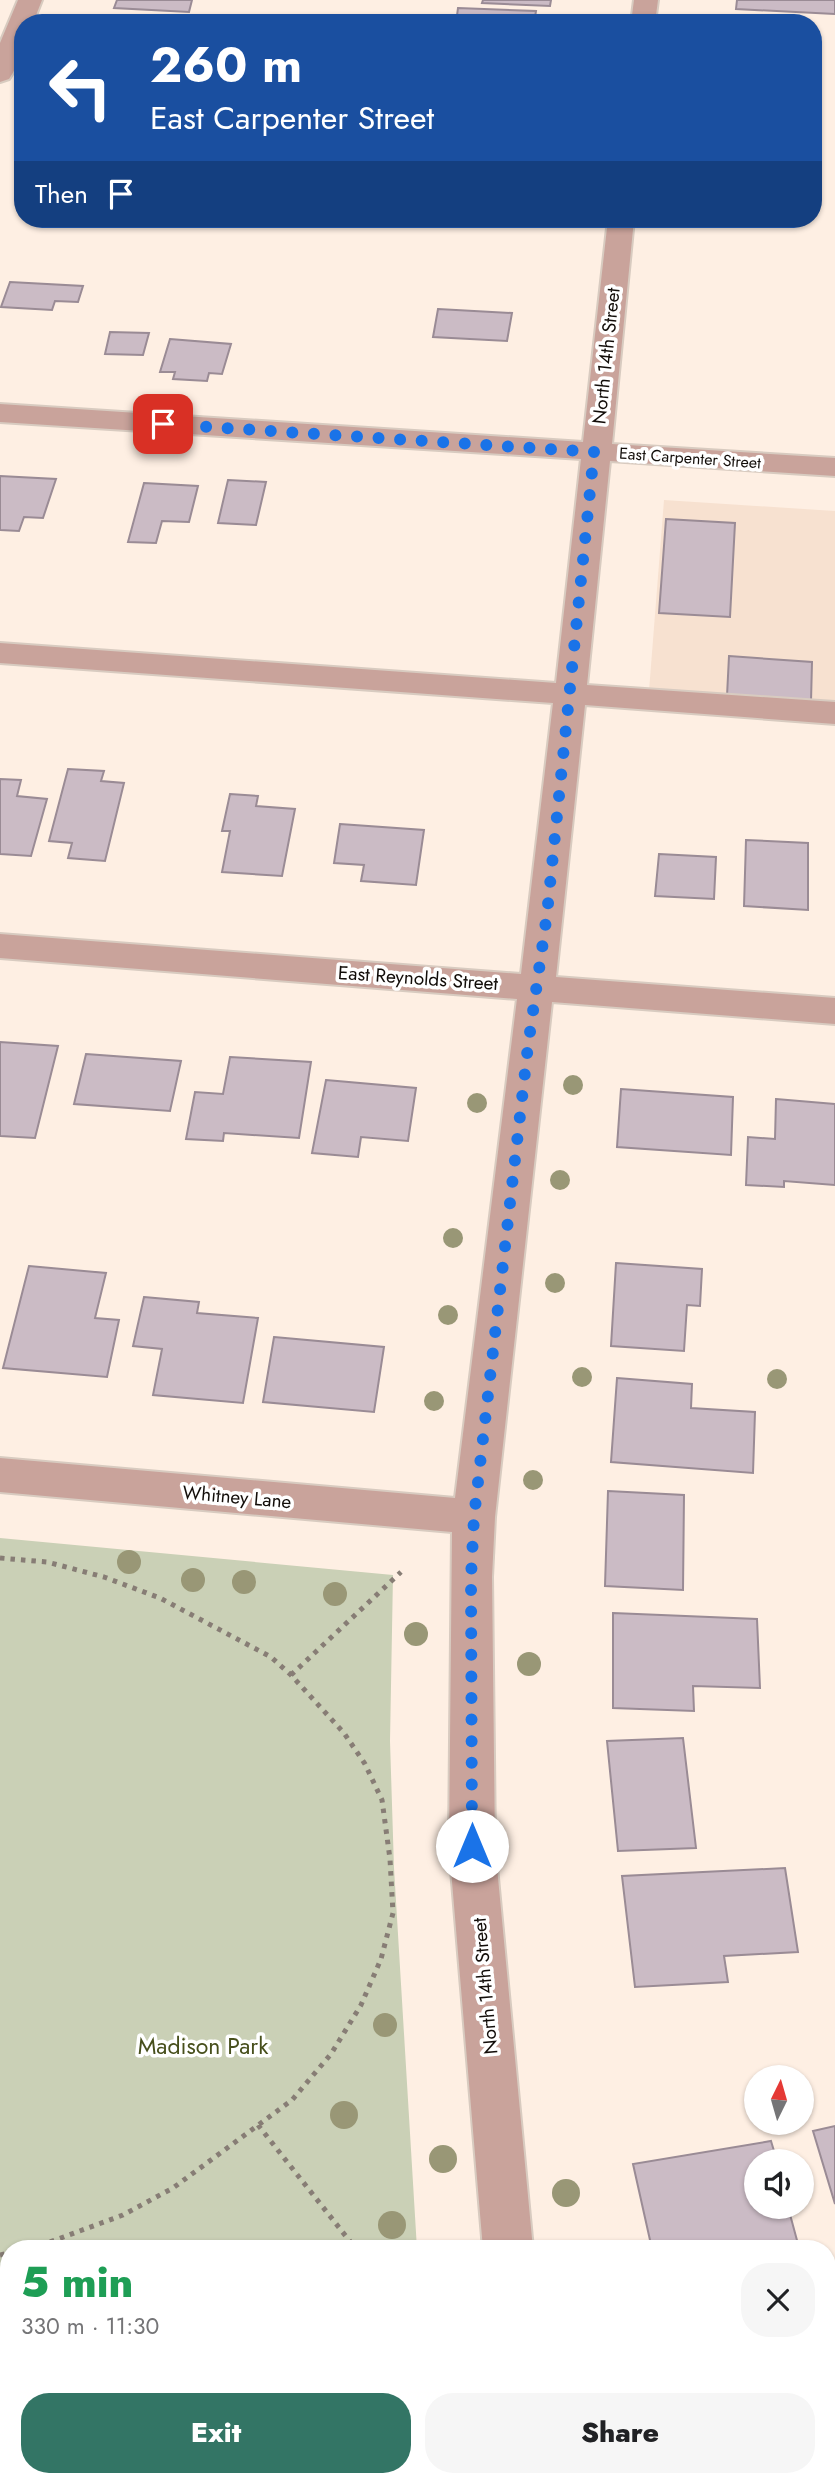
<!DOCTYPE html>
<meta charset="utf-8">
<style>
:root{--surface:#fff;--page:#f6f6f6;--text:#202124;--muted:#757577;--accent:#337565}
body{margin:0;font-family:Jost,sans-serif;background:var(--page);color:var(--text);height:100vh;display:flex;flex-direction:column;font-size:26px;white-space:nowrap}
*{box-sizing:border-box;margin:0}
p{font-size:23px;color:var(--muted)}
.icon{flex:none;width:38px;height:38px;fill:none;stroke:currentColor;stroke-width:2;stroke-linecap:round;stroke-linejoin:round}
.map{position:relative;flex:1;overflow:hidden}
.panel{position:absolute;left:0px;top:2240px;width:836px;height:247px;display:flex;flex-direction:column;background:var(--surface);border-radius:28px 28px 0 0;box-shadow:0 2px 5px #0004}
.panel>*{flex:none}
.top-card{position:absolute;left:14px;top:14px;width:808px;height:214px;border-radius:28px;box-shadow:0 2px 5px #0004;background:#1a4fa0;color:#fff;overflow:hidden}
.needle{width:46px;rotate:5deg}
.tools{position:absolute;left:744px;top:2065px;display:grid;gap:14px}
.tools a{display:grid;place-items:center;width:70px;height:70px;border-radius:50%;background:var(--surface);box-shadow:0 2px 5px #0004;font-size:35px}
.pin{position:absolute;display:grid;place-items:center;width:60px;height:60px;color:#fff;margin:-30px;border-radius:14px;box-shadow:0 4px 10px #0006}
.me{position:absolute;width:77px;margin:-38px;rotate:0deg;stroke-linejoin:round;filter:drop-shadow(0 0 5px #0008)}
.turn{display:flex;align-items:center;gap:24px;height:147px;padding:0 21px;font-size:32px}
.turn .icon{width:91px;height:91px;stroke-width:2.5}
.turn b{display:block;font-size:49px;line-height:60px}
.then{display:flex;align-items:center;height:66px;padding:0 21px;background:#0003;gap:14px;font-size:26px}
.round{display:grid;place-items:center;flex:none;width:74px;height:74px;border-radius:28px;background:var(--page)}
.head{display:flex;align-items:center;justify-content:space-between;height:119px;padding:0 21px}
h1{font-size:42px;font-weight:800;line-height:52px;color:#1e9e55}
.action{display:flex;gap:14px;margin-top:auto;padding:14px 21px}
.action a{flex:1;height:80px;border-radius:28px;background:var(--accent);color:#fff;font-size:28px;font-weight:800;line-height:80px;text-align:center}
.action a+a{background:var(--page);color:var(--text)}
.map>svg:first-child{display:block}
.built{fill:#f7e1d0}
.green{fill:#cad0b6}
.building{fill:#cbbbc5;stroke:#9a8b95;stroke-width:2}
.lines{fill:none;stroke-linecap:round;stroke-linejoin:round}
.minor-casing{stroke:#d8cbc0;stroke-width:4}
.path{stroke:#877d75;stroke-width:5;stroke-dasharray:4.5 6;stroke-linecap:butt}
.minor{fill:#c9a39b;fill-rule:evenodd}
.tree{fill:#999776}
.route{stroke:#1a73e8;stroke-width:12;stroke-dasharray:0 21.6}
.labels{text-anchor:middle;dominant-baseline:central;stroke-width:7;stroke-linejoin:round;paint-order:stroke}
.far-street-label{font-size:16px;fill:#120d09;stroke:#fff}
.street-label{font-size:19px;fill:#120d09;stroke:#fff}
.near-park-label{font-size:23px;fill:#474f1c;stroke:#fff}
</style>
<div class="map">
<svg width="835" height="2486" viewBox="0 0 835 2486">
<rect width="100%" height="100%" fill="#feefe3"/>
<!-- built -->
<path class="built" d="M664,500L835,511V705L649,691Z"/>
<!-- green -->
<path class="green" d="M0,1538L393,1575L390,1741L394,1868L417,2249H9V2321L0,2320Z"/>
<!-- building -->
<path class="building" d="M117,0H192L189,12L114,8Z
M483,0H551L550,6L482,3Z
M737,0H835V14L736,9Z
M458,8L536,11L534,23H456Z
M10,282L83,286L78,302L55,301L52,310L1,307Z
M438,309L512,313L507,341L433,337Z
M110,332L149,333L143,355L105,354Z
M170,339L231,344L222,374L209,373L207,381L173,379L175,372H160Z
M0,476L56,479L43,518L24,517L19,531L0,530Z
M228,480L266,482L256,525L218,523Z
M144,483L198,486L189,522L162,521L156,543L128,542Z
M666,519L735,523L730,617L659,613Z
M729,656L812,662L811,702L727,696Z
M68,769L104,771L101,781L124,783L105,861L68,858L72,843L49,841Z
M0,779L21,780L17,796L47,799L31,856L0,854Z
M230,794L258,796L256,806L295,809L282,876L222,872L230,831H222Z
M340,824L424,830L416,885L361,881L364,865L334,863Z
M746,840L808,843V910L744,906Z
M659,854L716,857L714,899L655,896Z
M0,1042L58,1046L35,1138L0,1136Z
M86,1054L181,1061L170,1111L74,1104Z
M230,1057L311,1062L299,1138L224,1133L223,1141L186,1139L195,1092L223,1094Z
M326,1080L416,1088L408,1141L361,1137L358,1157L312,1153Z
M621,1089L733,1097L731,1155L617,1147Z
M776,1099L835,1104V1185L784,1181V1187L746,1185L748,1137L775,1139Z
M616,1263L702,1269L700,1306L687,1305L684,1351L611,1346Z
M29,1266L106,1273L95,1318L119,1320L107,1377L3,1368Z
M144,1297L199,1302L197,1313L258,1318L243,1403L153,1395L162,1349L133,1346Z
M274,1337L384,1347L374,1412L263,1402Z
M617,1378L692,1384L691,1408L755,1412L753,1473L611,1462Z
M608,1491L684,1495L683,1590L605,1586Z
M613,1613L757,1619L760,1688L693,1686L694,1711L613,1708Z
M683,1738L696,1848L618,1851L607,1741Z
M785,1868L798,1952L724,1956L728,1982L635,1987L622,1876Z
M835,2126V2204L813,2131Z
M771,2141L777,2161H756V2207H788L798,2244L773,2249H652L633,2164Z"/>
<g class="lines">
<defs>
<path id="minor" d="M18,0H42L33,23H23C23,44 21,62 9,79L0,82V43Z
M634,0H658L655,23H631Z
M608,219H634L612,444L835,458V476L610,461L587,685L835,702V724L585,705L556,977L835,998V1024L552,1002L495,1517L492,1577L495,1846L533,2249H483L449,1846L452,1532L0,1492V1458L455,1498L517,999L0,958V934L521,974L553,703L0,663V643L556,683L581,459L0,422V404L583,442Z
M835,2357V2409L828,2410V2358Z
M0,2387L9,2388V2440L0,2439Z
M503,2478H555V2486H503Z"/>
</defs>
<!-- minor casing -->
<use href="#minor" class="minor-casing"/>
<!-- path -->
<path class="path" d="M0,1558L47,1562L104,1577L160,1598L271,1657L291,1675L344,1733L365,1764L382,1800L390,1859L393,1913L381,1959L361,2005L331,2054L292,2100L173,2188L123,2215L31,2249
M291,1675L401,1572
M258,2125L356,2249
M0,2255L9,2253"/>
<!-- minor -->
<use href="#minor" class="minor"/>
</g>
<!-- trees -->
<g class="tree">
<circle cx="573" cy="1085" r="10"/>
<circle cx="477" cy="1103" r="10"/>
<circle cx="560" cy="1180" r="10"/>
<circle cx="453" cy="1238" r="10"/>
<circle cx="555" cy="1283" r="10"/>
<circle cx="448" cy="1315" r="10"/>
<circle cx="582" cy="1377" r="10"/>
<circle cx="777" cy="1379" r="10"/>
<circle cx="434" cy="1401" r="10"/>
<circle cx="533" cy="1480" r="10"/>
<circle cx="129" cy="1562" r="12"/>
<circle cx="193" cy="1580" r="12"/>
<circle cx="244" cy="1582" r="12"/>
<circle cx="335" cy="1594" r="12"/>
<circle cx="416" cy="1634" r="12"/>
<circle cx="529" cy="1664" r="12"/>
<circle cx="385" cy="2025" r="12"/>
<circle cx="344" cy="2115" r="14"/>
<circle cx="443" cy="2159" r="14"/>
<circle cx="566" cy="2193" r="14"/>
<circle cx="392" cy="2225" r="14"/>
</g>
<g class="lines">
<!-- route -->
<path class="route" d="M163,424L594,452L547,914L528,1046L474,1517L471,1577L472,1846"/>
</g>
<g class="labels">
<!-- far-street labels -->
<g class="far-street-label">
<text transform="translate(690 458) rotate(4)">East Carpenter Street</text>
</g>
<!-- street labels -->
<g class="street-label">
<text transform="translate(606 356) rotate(-84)">North 14th Street</text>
<text transform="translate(418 978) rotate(4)">East Reynolds Street</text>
<text transform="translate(237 1497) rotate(5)">Whitney Lane</text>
<text transform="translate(485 1986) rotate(-95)">North 14th Street</text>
</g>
<!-- near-park labels -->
<g class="near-park-label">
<text x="203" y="2046">Madison Park</text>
</g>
</g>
</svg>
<div class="tools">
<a><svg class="needle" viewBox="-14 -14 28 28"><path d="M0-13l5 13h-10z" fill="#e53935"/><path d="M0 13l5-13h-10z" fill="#757577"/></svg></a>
<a><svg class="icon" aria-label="sound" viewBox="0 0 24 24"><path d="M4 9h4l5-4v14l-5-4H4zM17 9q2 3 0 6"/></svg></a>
</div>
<div class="pin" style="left:163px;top:424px;background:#d93025"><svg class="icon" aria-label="arrive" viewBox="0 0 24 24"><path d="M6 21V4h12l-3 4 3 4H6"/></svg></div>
<svg class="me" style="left:472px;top:1846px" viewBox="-20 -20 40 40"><circle r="19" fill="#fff"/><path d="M0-13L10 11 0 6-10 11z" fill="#1a73e8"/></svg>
<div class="top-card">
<div class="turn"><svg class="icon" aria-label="left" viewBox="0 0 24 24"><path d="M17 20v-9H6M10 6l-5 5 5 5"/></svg><div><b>260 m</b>East Carpenter Street</div></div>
<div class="then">Then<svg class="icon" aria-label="arrive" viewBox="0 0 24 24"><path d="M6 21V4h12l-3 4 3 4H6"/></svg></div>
</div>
<section class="panel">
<div class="head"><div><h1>5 min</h1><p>330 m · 11:30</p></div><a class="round"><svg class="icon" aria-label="close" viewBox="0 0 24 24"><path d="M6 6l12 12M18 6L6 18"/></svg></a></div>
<div class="action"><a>Exit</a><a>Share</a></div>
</section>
</div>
